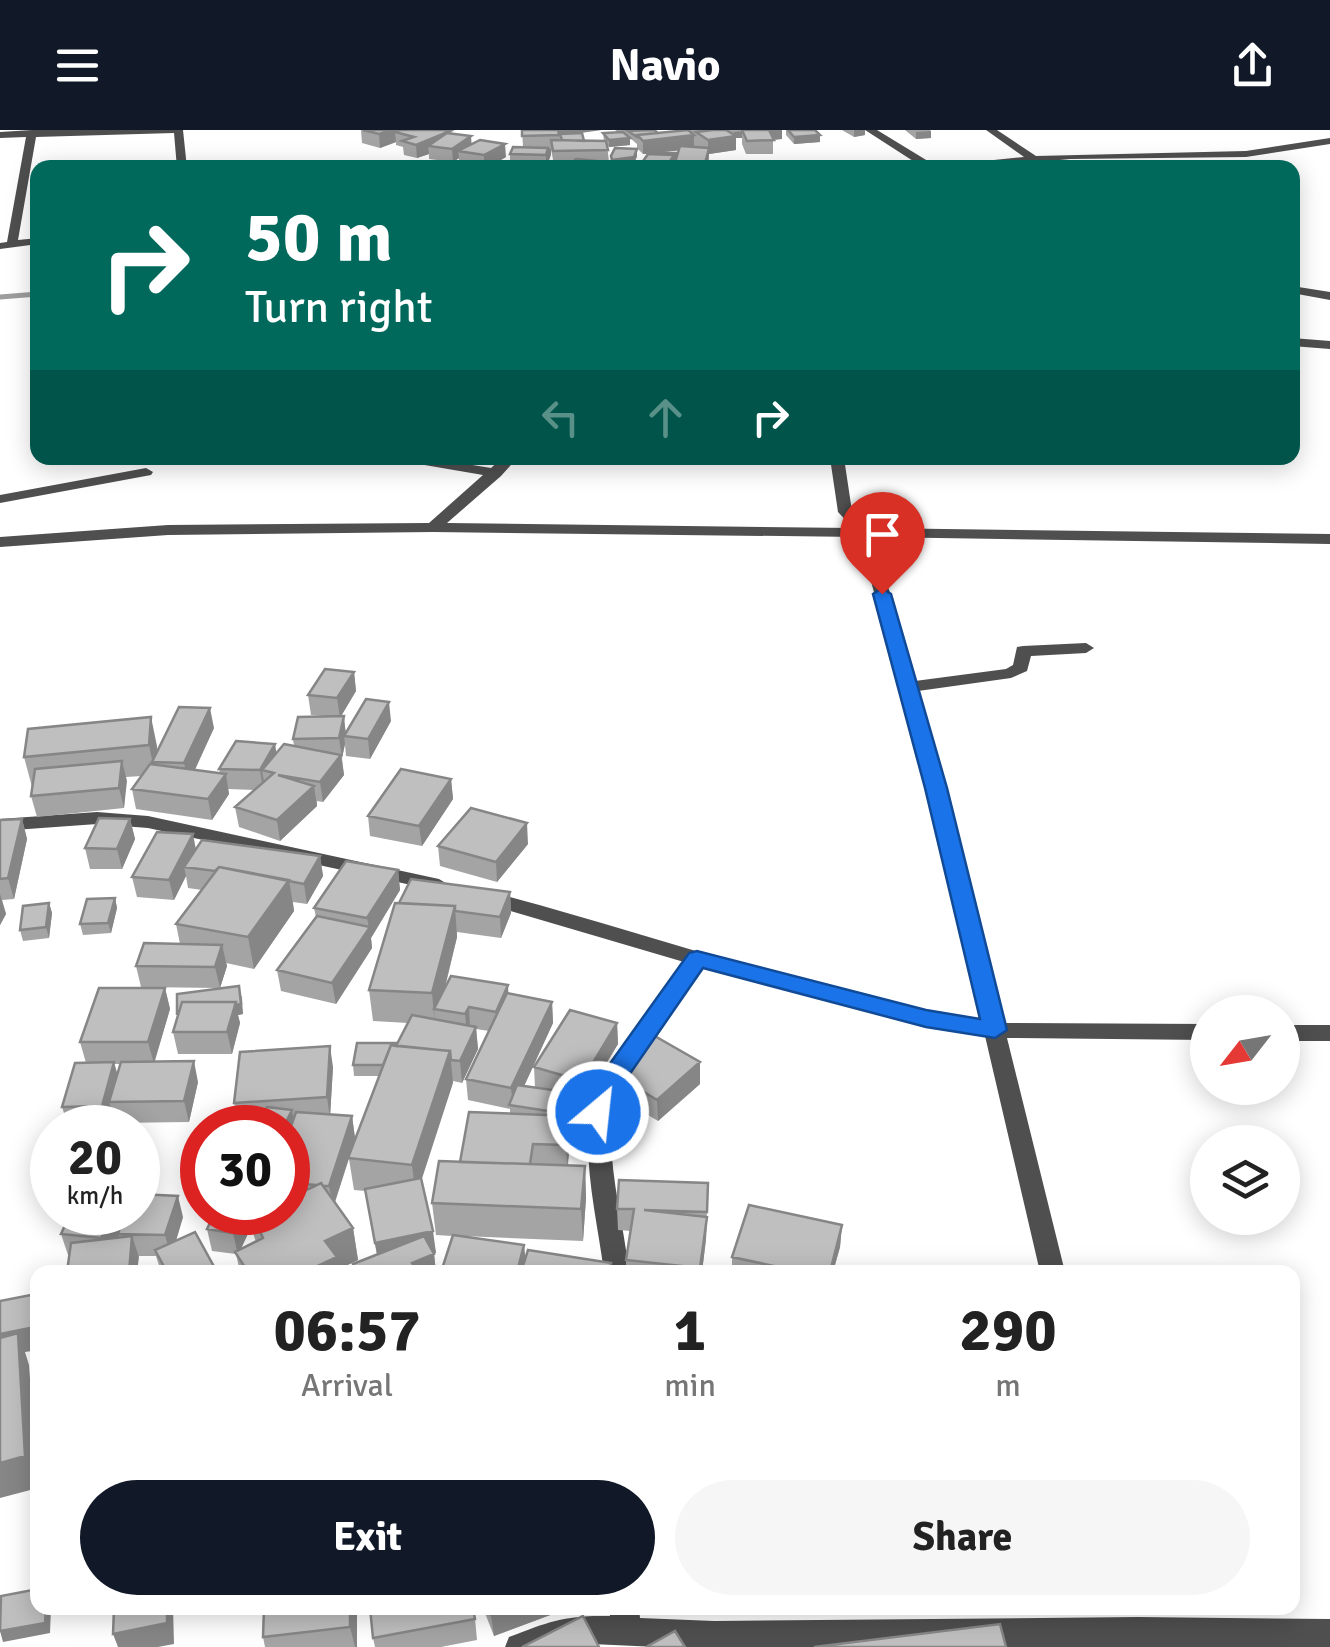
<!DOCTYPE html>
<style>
:root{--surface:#fff;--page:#f6f6f6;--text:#222;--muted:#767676;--accent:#111827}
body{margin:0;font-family:Signika,sans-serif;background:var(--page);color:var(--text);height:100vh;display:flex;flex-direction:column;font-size:38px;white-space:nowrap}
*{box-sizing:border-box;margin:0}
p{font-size:32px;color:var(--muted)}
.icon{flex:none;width:55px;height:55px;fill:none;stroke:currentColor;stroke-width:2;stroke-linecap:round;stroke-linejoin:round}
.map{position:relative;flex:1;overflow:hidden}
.side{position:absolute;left:30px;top:1135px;width:1270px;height:350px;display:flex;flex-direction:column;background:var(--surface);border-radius:20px;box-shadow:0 5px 25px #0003}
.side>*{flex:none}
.top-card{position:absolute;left:30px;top:30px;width:1270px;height:305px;border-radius:20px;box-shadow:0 5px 25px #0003;background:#00695c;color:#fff;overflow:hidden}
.needle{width:65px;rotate:239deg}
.buttons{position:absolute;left:1190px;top:865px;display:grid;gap:20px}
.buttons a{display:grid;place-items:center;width:110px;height:110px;border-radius:50%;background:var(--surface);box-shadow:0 5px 25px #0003;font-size:50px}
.speed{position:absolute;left:30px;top:975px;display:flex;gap:20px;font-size:50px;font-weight:700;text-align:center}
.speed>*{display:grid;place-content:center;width:130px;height:130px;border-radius:50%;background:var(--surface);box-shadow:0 5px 25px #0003;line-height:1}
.speed small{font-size:25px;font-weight:400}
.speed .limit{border:15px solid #d22;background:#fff;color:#111}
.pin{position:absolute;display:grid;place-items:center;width:85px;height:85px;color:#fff;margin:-102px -42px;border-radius:50% 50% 50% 0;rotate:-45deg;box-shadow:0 0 10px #0007}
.pin .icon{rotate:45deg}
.me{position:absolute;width:110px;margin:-55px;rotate:28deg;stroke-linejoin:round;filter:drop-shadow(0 0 8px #0008)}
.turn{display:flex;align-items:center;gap:35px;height:210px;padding:0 50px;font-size:45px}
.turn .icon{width:130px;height:130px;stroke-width:2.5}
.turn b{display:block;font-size:70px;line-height:85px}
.lanes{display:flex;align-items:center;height:95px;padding:0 50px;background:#0003;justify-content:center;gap:50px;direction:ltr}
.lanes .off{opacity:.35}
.eta{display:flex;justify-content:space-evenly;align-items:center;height:170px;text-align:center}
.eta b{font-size:60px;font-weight:700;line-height:70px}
.primary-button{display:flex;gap:20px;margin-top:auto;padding:20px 50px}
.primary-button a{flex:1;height:115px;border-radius:60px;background:var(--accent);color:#fff;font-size:40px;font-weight:700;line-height:115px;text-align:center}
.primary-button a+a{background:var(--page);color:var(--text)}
header{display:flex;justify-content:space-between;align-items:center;height:130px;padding:0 50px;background:var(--accent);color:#fff;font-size:45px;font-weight:700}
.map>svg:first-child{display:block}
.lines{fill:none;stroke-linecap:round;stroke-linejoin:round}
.stream{stroke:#9d9d9d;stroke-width:5}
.minor{fill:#4f4f4f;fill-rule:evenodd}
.wall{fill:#a4a4a4;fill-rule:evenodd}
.shaded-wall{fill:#868686}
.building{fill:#bfbfbf;stroke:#868686;stroke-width:2.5}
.route{fill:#1a73e8;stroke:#114b97;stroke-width:2.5}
</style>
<header><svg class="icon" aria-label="menu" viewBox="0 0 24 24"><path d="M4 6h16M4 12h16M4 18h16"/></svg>Navio<svg class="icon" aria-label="share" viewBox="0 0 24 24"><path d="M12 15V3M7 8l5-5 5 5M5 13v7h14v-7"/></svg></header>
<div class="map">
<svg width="1330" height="1517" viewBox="0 0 1330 1517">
<rect width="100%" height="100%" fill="#fff"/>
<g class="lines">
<!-- stream -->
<path class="stream" d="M0,167L38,164"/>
<!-- minor -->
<path class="minor" d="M32,0H183L187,38H177L174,3L36,7L18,110L38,108V114L0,119V113L7,112L26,7L0,8V2Z
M865,0H877L936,36L1024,27L986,0H997L1036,26L1246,21L1330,8V14L1246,27L1070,29L978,38H924Z
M1292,156L1330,162V170L1292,163Z
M1292,208L1330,211V219L1292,216Z
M400,328H429L491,338L502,328H517L501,346L447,393L853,398L838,382L830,328H844L852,381L871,398L1330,404V414L874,407L915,551L1006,539L1013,535L1017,517L1023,516L1086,513L1094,518L1086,523L1031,526L1027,541L1011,548L918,561L1004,893L1208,894V910L1007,908L1065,1142H1040L985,906L925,896L702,838L616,960C602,1022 622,1080 629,1142H604C596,1081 579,1021 594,959L684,832L480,772L477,767L487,761C652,804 812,864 981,890L927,658L859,407L433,402L168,405L0,417V407L168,395L429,393L483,345L407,332Z
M146,338L153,342L151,345L0,373V365Z
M97,682L148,686L439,749L449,755L439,761L148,698L97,694L0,701V689Z
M1282,895H1330V911H1282Z
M609,1478H639L640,1488L714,1491L1138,1487L1330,1489V1517H657L570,1513L560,1517H505L509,1507C550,1491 566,1485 610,1486Z"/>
</g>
<!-- wall -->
<path class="wall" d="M361,0L450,4L471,6V14L506,27L490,36L510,34V24L523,17L522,0L577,3L584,11H604L603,3L618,2L615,0H654L658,3L689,0H782V9L773,10V24H746L742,14V8H736V20L709,24L708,38H641V34L648,24H643L637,18V14L630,8V15L609,17L607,15L609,32H611V26L637,19V26L634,34L554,35L551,19L547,38H459L464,36L459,35V28L453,32L429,29V24L417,28L404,25L403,17L396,15V12L380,18L362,13ZM679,20L676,30V23H656Z
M786,0H815L820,12L794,14L786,5Z
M842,0H865V5L854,7Z
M905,0H930L931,1V8L916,9Z
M354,542L356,561L341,586L346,602L391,591L370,629L346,626L345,614L342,628L344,645L323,672L317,671V676L280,711L239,697L235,677L255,660L228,659L229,664L212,690L136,679L132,659L142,646L126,647L124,678L37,687L31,666L32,657L24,627L28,599L157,616V623L214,598L194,640L220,643L219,639L275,614L276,623L294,616L293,609L327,586L311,585L308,565Z
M451,649L453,669L422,716L370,706L368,686Z
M22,689L27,709L14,769L2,770L6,784L0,795V690Z
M130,689L135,709L122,739H90L85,718Z
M528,714L497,752L440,736L438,716Z
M196,719L320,726L323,746L307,774L293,772L294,781L254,839L226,833L227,836L220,858L242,866L243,884L238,885L240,893L232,924H178L173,902L178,886L177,883L219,858L141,857L136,836L180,814L176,794L202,760L188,758L186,746L174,770L137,767L132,747Z
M398,740L400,760L371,808L372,818L336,874L281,861L277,840L316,787L314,778Z
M510,762L511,783L501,808L457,802V807L445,858L508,855V863L552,872L553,893L524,956L535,957L534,937L617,893L618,914L583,972H581L582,986L575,1007L571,1006L568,1035L585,1036L586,1068L583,1111L463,1106L524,1115L525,1130L441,1142L452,1106L436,1105L432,1073L460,1032L510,984V979L468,970L466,949L489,901L476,899L478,919L462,953L453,951L421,1050L436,1123H434L436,1142H355L353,1134L377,1125L365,1061L354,1060L349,1029L335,1072L353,1098L358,1130L339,1139L340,1142H240L236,1124L212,1121L207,1099L215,1082H288V998L259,993L238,995L234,973L333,937L330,985L352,986L355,1008L379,946H354L353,935L397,913L408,893L373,891L369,860L395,773ZM251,1097L256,1112L241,1119Z
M115,768L117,778L111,803L83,805L80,794Z
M49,773L52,783L49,808L23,811L20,800Z
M165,858L170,879L154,932L198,952L189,992L115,993L112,982L108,997L69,998L62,977L86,933L80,912ZM114,934H121L117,945Z
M610,941L700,954L658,991L611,963Z
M708,1053L706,1109L702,1142H626V1130L631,1101L618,1100L617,1079Z
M124,1084L183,1087L176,1111L217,1142H221H161L156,1126H138L137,1142L68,1125L61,1104Z
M842,1095L840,1117L833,1142H714L732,1138V1127Z
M264,1478H357V1517H265L263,1507Z
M474,1478L477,1510L441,1517H375L373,1508Z
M483,1478H569L494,1506Z"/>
<!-- shaded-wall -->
<path class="shaded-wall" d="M392,0H397V2H395L396,12L380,18L379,4Z
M559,0H602L559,6Z
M758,0H782V9L757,11Z
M854,0H865V5L854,7Z
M450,1L451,15L428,16L429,24L417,28L416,15Z
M742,1V8H736V20L709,24L708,38L704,37L708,24V10L734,7V2Z
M931,1V8L916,9V2Z
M694,5V19L643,24V11Z
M820,5V12L794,14V7Z
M471,6L472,19L458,21L459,28L453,32L452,19Z
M630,8V15L609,17V10Z
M505,14L506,27L487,38H484V25Z
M548,18L551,19V25L546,38V25Z
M637,19V26L634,34L628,35V38L612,37V30Z
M676,23L674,38H667V36Z
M354,542L356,561L340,588L337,568Z
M389,572L391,591L370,629L368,609Z
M210,578L214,598L189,653L184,633Z
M344,586L346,606H344L345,614L342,628L339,608Z
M151,587L157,616L156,632H152L155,644L149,615Z
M275,614L278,634L262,640L265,658L263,660L260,640Z
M341,625L344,645L323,672L320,652Z
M122,631L127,651L124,678L119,658Z
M226,644L229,664L212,690L208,669Z
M451,649L453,669L422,716L419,696Z
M314,656L317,676L280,711L277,690Z
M22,689L27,709L14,769L8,748Z
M130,689L135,709L122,739L117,719Z
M527,693L528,714L497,752L496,732Z
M193,704L197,725L184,737L186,746L174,770L169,750Z
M320,726L323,746L307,774L304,754Z
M398,740L400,760L371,808L372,818L336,874L332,853L369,798L367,788Z
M289,750L294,781L254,839L248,807Z
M510,762L511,783L501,808L500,787Z
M0,764L6,784L0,795Z
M115,768L117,778L111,803L108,793Z
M49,773L52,783L49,808L46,797Z
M455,776L457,807L439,880L434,879L435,895L432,863Z
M222,815L227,836L220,858L215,837Z
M508,855L509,876L497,903L496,882Z
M239,856L243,884L238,885L240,893L232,924L227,902L180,893L177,883Z
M165,858L170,879L154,934L148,912Z
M552,872L553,893L515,976L513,975L511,958Z
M469,877L470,898L467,905L465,884Z
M617,893L618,914L583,972L582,951Z
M476,897L478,919L462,953L460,931Z
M330,916L333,937L330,988L327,967Z
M450,921L453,953L416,1067L412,1035Z
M194,931L198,952L189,992L184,971Z
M114,932L120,953L109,972L112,982L108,997L102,976Z
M700,932V954L658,991L657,970Z
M581,964L582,986L575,1007L574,985Z
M292,980L296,1002L288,1019V998H283Z
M352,986L355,1008L333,1078L329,1056Z
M570,986L571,1008L567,1037L566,1015Z
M585,1036L586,1068L583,1111L581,1079Z
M178,1066L183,1087L171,1127L165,1105Z
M114,1082H124L126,1091L118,1104L119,1107L108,1130L101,1108Z
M243,1082H248L251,1097L238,1125L233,1103Z
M707,1087L706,1109L702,1142H700Z
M842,1095L840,1117L833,1142H830Z
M353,1098L358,1130L339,1139L340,1142H305L325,1111Z
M433,1101L436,1123L379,1135L375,1113Z
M132,1106L139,1127L137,1142H129Z
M524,1115L526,1136L524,1142H517Z
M434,1124L436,1142H414L412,1133Z
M36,1164L38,1168V1220L25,1222L29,1235L38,1358L0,1368V1204Z
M46,1478H51L50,1503L3,1512L0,1501Z
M167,1478H173L174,1514L158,1517H118L113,1504Z
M350,1478H357V1517H355L350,1497Z
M512,1478H569L494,1506L491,1485Z"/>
<!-- building -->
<path class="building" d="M363,0H392L379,4Z
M400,0H443L450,1L416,15L402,11L414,7L395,2Z
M522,0H558L559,5L522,6Z
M654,0L658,3L637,5V7L628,1Z
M688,0L694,5L643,11L637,5Z
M713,0H726L736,6L708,10L696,2Z
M742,0H769L774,10L747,11Z
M788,0H815L820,5L794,7Z
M623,2L630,8L609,10L603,3Z
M447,3L471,6L452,19L428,16Z
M582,3L584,11L562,10L560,4Z
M480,10L505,14L484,25L458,21Z
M551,10L606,11L608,20L553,21Z
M680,16L709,18L704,37L674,36Z
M513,17L548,18L546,25L510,24Z
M615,18L637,19L634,27L612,30L611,26Z
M648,23H676L674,29V25L648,24Z
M648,24L674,25L667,36L641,34Z
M576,29L628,34L625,38L567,37Z
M478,32L493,38L459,37Z
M503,32L517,36L514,38L491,37Z
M325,539L354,542L337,568L308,565Z
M366,569L389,572L368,609L344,606Z
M179,577L210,578L184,633L152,632Z
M344,586L339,608L293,609L298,587Z
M151,587L149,615L24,627L28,599Z
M236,611L275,614L260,640L219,639Z
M284,614L341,625L320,652L278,645L314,656L277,690L235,677L274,643L262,640Z
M122,631L119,658L31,666L35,639Z
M150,634L226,644L208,669L132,659Z
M401,639L451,649L419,696L368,686Z
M471,678L527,693L496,732L438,716Z
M99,688L130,689L117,719L85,718Z
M22,689L8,748L0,749V690Z
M157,702L193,704L169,750L132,747Z
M202,710L320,726L304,754L219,737L215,741L184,737Z
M346,731L398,740L367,788L314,778Z
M219,737L289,750L248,807L176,794Z
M411,749L510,762L500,787L455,781V776L399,773Z
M115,768L108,793L80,794L87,769Z
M49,773L46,797L20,800L23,776Z
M395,773L455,776L432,863L369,860Z
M317,786L370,797L332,853L277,840Z
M144,813L222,815L215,837L136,836Z
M451,846L508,855L496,882L469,877L465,884L434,879Z
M239,856L241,874L235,875L236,872H182L179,882L177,883V864Z
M99,858H165L148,912H80Z
M507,863L552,872L511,958L466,949Z
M182,872H236L227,902H173Z
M570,880L617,893L582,951L534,937Z
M412,885L476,897L460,931L451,930L450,921L396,916Z
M653,905L700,932L657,970L610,941Z
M357,913H397L396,916L391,915L383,935H353Z
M391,915L450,921L412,1035L348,1028Z
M330,916L327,967L234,973L240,922Z
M194,931L184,971L109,972L121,932Z
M114,932L102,976L62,977L75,933Z
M517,955L581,964L574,985L509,975Z
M267,977L292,980L283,998H257Z
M296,982L352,986L329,1056H323L321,1053L317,1055L288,1053V1005Z
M469,982L570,986L566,1015L533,1014L530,1034L460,1032Z
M439,1031L585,1036L581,1079L432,1073Z
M421,1048L433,1101L375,1113L365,1059Z
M619,1050L708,1053L707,1082L644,1080L707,1087L700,1138L626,1130L634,1079H617Z
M321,1053L353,1098L325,1111L337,1127L305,1142H248L235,1122L263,1108L251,1082H288V1056L294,1066Z
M138,1064L178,1066L165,1105L118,1104L125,1082H138Z
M749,1075L842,1095L830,1142H714V1137L802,1142L732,1127Z
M71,1082H114L101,1108L61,1104Z
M215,1082H243L233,1103L207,1099Z
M195,1102L217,1142H167L155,1120Z
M453,1105L524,1115L517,1142H441Z
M132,1106L129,1142H67L71,1113Z
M424,1106L434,1124L412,1133L418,1142H357L353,1134Z
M528,1120L611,1133L608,1142H521Z
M36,1164L35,1197L0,1204V1171Z
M18,1203L25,1326L0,1333V1208Z
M38,1459V1478H46L45,1493L0,1501L1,1466Z
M114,1478H167V1493L113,1504Z
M264,1478H350V1497L263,1507Z
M370,1478H473L475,1489L373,1508Z
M488,1478H512L491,1485Z
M583,1486L599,1517H522Z
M1000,1494L1006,1517H814Z
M675,1501L685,1517H646Z"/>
<!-- route -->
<path class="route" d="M882,458L891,464L947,658L1007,900L995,908L926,897L703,838L618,961L607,989H589L585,982L596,953L689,823L697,821L926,880L980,889L925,658L873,464Z"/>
</svg>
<div class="buttons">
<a><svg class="needle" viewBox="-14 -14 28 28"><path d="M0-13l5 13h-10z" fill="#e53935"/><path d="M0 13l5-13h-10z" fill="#767676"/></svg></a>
<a><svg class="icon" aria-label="layers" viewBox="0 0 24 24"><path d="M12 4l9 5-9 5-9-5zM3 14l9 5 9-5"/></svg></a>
</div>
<div class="speed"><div>20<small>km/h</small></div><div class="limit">30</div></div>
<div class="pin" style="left:882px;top:464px;background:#d93025"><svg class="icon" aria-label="arrive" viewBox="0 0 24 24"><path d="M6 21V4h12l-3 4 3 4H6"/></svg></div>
<svg class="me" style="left:598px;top:982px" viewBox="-20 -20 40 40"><circle r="17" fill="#1a73e8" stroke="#fff" stroke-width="3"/><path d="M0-11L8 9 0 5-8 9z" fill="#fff"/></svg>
<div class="top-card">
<div class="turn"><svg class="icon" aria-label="right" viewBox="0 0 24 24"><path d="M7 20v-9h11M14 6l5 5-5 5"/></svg><div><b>50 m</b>Turn right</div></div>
<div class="lanes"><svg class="icon off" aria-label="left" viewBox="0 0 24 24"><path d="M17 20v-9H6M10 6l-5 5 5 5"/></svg><svg class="icon off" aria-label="ahead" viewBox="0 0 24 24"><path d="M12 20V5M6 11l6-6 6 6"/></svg><svg class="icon" aria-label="right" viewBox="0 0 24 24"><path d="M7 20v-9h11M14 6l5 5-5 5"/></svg></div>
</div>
<section class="side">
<div class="eta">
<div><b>06:57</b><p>Arrival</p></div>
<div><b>1</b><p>min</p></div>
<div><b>290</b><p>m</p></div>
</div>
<div class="primary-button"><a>Exit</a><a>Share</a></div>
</section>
</div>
